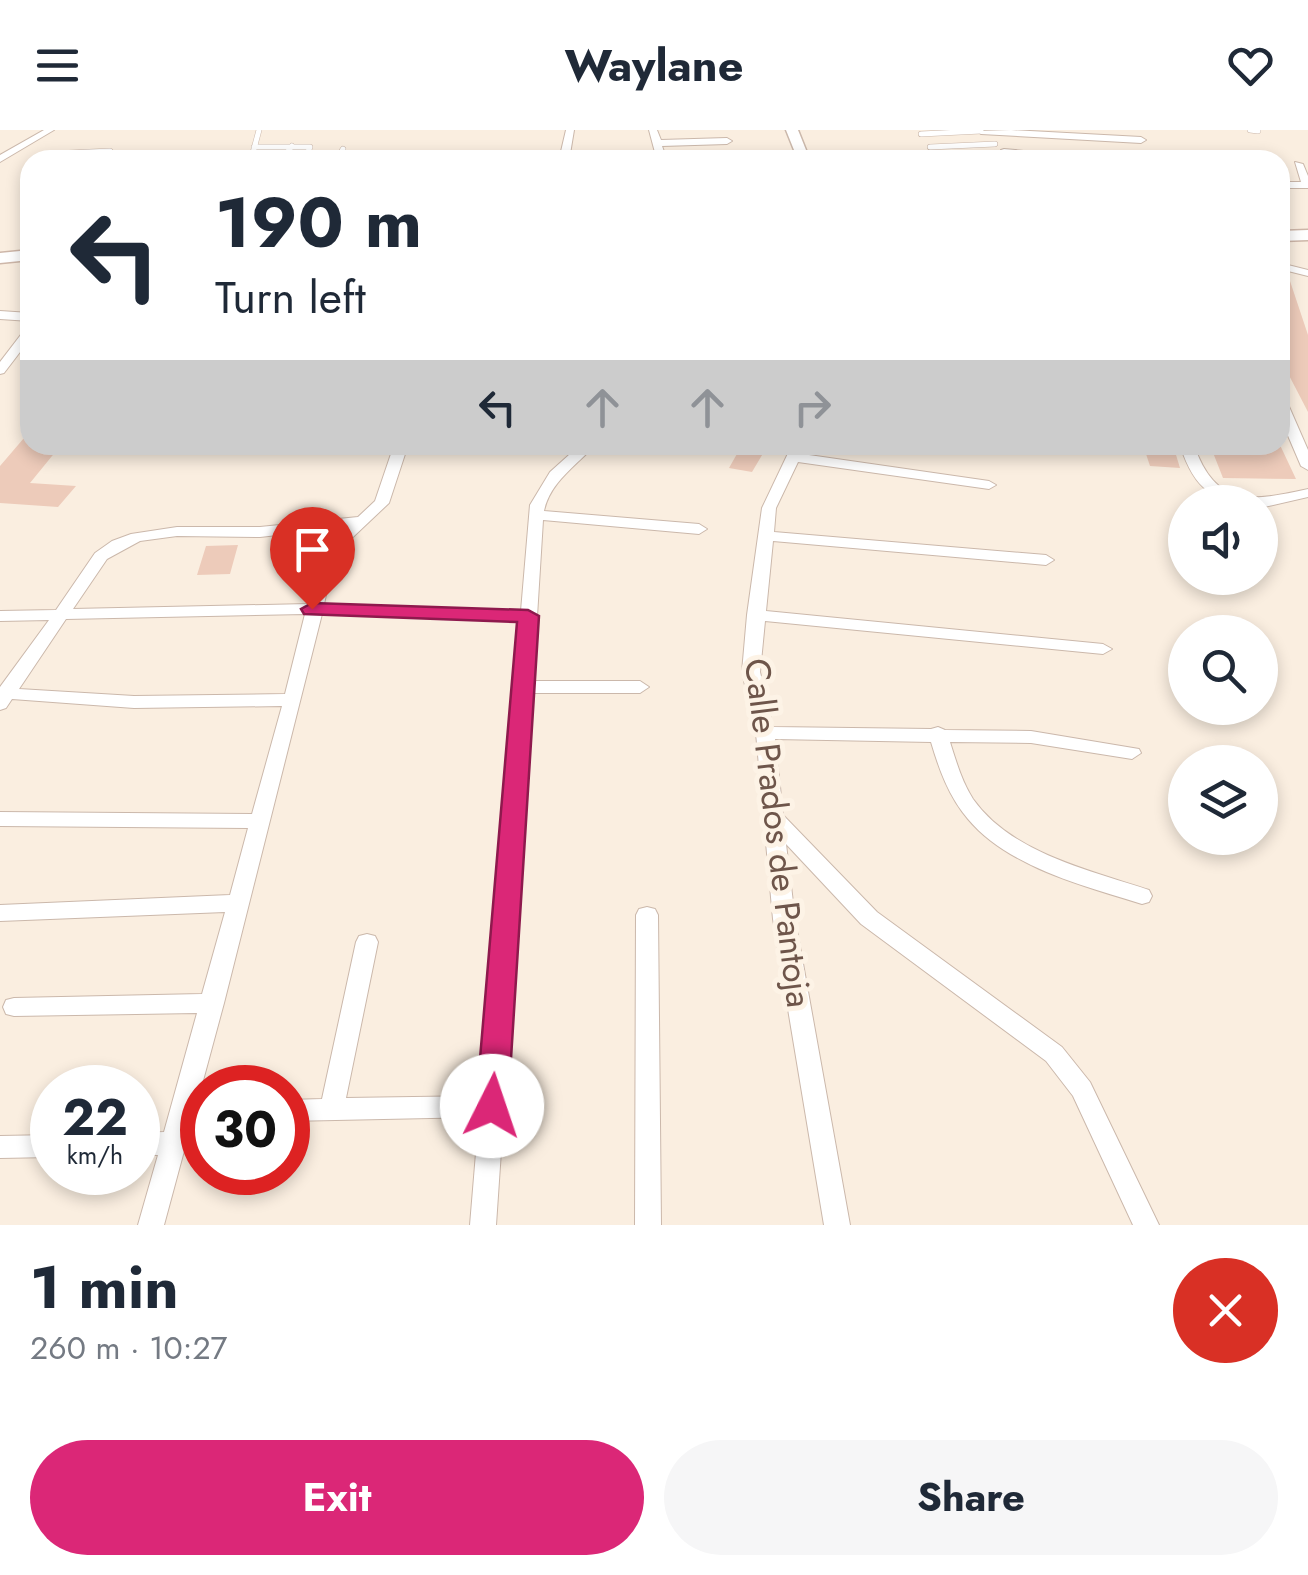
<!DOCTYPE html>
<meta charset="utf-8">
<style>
:root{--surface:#fff;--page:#f6f6f7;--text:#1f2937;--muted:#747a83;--accent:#db2777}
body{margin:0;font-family:Jost,sans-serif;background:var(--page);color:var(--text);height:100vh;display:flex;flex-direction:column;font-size:38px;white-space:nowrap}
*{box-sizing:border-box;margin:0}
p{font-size:32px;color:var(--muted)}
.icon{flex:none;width:55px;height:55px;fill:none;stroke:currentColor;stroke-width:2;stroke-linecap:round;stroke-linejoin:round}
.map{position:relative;height:1095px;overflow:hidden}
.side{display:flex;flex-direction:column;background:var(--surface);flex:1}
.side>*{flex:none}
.guide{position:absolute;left:20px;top:20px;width:1270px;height:305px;border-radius:30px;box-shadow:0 5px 15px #0003;background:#fff;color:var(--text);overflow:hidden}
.fabs{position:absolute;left:1168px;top:355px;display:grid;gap:20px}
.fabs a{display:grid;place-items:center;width:110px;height:110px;border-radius:50%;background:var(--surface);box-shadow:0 5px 15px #0003;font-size:50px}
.speed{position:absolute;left:30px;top:935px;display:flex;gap:20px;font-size:50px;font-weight:700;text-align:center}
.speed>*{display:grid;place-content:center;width:130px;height:130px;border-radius:50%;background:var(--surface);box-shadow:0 5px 15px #0003;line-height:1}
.speed small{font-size:25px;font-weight:400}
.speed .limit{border:15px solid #d22;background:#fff;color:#111}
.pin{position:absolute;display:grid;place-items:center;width:85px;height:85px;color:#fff;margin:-102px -42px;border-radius:50% 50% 50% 0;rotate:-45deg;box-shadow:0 0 10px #0007}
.pin .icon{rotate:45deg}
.me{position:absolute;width:110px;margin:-55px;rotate:4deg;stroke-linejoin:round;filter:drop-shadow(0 0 8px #0008)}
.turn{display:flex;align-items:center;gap:35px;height:210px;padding:0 30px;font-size:45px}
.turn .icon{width:130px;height:130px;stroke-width:2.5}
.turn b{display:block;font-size:70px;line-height:85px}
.lanes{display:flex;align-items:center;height:95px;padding:0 30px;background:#0003;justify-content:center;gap:50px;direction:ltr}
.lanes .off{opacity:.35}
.round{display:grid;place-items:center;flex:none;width:105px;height:105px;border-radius:52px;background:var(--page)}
.head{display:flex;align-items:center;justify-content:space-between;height:170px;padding:0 30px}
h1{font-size:60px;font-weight:700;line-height:75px}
.button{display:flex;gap:20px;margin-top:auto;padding:20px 30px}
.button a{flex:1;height:115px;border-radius:60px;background:var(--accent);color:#fff;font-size:40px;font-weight:700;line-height:115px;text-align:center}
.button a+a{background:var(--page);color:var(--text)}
header{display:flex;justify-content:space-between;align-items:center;height:130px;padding:0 30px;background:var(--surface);font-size:45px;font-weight:700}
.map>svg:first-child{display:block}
.building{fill:#edcbba}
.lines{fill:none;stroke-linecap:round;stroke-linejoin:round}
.service-casing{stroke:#cbb8ab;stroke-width:6}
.minor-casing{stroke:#cbb8ab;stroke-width:2}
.tertiary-casing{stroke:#cbb8ab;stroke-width:3}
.secondary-casing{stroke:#ceb7a9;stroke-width:3}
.service{stroke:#fff;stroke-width:5}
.minor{fill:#fff;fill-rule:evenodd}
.tertiary{fill:#fff;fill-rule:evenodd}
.secondary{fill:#fff;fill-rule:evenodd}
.route{fill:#db2777;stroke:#8e194d;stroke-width:2.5}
.labels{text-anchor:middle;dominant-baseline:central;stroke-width:10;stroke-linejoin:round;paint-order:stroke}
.street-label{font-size:35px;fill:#6e554a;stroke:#fdf3e6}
</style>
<header><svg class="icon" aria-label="menu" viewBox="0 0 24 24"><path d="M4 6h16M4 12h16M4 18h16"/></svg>Waylane<svg class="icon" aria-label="heart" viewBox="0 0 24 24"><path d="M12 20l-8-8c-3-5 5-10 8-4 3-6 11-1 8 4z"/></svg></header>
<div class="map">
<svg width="1308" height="1095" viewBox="0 0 1308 1095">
<rect width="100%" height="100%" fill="#faeee0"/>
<!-- building -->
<path class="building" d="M1280,143L1288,145L1308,205V282L1280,228Z
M30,301V315H61L30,353L76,356L58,377L0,373V336Z
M742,315H768L752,342L729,338Z
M1143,315H1173L1180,338L1150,336Z
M1210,315H1280L1296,349L1223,348Z
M238,415L230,444L197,445L206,416Z"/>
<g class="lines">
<defs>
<path id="service" d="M1250,0L1258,1
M921,4L981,1
M254,17H310L305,30
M930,17L995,14
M51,30L69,23L110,21
M251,30L259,0
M282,30L292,16
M337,30L343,19
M951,30L1011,28
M30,48V53"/>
<path id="minor" d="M44,0H54L0,32V25Z
M566,0H574L569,30H559Z
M649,0H657L661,10L727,8L732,11L727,14L662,16L667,30H657Z
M1011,0L1141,7L1146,10L1141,13L981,4L977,1Z
M1004,19L1086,27L1091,30H1057L1001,24V20Z
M1209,27H1228L1233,30H1204Z
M1295,32L1303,34L1308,46V58H1280V52H1301Z
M1280,133L1308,140V146L1280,139Z
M0,181L30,183V191L0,189Z
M30,197V209L4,243L0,244V232L26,198Z
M1280,268L1287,272L1308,320V340L1301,336L1280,287Z
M394,315H408L389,373L335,424L324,474L521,481L530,375L550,342L580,315H595C576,336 550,352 544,381L699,394L707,399L699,404L543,390L533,551H640L649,557L640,563H532L496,1095H470L479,987L288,991V970L322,969L356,812L359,806L367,804L375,806L378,812L346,968L481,966L520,491L322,484L224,873L164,1095H138L158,1025H138V1003L164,1002L197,883L14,886L6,884L3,877L6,870L14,868L202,864L225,782L0,791V775L230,765L248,698L0,696V682L252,684L282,576L134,578L12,569L6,578L0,580V557L49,490L0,491V481L56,480L95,423L112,411L131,404L177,397H260L358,387L375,371ZM347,397L320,423L308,474L73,479L107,429L140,411L177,406L260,407ZM305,484L285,564L134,566L19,559L66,489Z
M792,315H806L802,324L989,351L996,355L989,359L798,332L776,378L774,402L1046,425L1054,430L1046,435L773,411L766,481L1103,514L1112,519L1103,524L765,491L760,542L773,597L931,599L938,597L945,600L1031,601L1139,619L1141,623L1132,629L1031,613L950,612C956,631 962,652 973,669C1011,723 1091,741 1149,760L1152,766L1149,772L1142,774C1084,756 1008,737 968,689C949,667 939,639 931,612L775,609L783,685L877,782L1062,917L1090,952L1159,1095H1133L1073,966L1046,931L861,794L786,714L795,789L850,1095H824L773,789L756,603L742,542L747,485L762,378Z
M1180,315H1194C1216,379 1252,371 1308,359V367L1260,378V372C1212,372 1195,361 1180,315Z
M647,777L655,779L658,785L661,1095H635L636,785L639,779Z
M52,1005V1027L0,1028V1006Z"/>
<path id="tertiary" d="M786,0H798L810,30H798Z"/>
<path id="secondary" d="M1308,100V110L1280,111V101Z
M30,120V130L0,133V123Z"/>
</defs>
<!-- service casing -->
<use href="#service" class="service-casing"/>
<!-- minor casing -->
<use href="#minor" class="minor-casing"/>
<!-- tertiary casing -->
<use href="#tertiary" class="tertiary-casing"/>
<!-- secondary casing -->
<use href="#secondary" class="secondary-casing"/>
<!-- service -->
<use href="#service" class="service"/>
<!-- minor -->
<use href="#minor" class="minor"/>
<!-- tertiary -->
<use href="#tertiary" class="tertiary"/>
<!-- secondary -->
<use href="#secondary" class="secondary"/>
</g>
<!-- route -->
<path class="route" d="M312,473L528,480L539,486L508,976L503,986L492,990L481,986L476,976L517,492L304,484L301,479Z"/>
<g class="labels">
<!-- street labels -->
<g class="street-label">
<text transform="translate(778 703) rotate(83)">Calle Prados de Pantoja</text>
</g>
</g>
</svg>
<div class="fabs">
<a><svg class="icon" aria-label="sound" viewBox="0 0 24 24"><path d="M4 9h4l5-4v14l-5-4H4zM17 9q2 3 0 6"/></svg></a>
<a><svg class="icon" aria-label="search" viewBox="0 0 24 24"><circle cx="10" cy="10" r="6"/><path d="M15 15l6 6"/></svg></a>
<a><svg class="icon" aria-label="layers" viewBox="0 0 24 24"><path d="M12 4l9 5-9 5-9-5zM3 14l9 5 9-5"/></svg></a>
</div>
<div class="speed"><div>22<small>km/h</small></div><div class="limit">30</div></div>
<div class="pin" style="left:312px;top:479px;background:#d93025"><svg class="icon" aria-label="arrive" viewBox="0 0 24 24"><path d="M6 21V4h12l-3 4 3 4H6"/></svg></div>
<svg class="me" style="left:492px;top:976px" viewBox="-20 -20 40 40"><circle r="19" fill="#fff"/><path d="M0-13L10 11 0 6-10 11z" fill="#db2777"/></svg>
<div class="guide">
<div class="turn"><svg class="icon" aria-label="left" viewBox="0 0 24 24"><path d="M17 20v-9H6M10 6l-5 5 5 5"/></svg><div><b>190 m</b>Turn left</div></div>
<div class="lanes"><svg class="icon" aria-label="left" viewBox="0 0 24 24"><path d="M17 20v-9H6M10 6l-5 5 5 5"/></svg><svg class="icon off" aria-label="ahead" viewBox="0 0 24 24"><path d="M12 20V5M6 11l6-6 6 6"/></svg><svg class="icon off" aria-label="ahead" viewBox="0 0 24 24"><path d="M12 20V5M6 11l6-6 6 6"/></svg><svg class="icon off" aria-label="right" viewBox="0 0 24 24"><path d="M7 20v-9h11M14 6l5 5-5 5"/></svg></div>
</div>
</div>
<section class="side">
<div class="head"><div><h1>1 min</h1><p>260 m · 10:27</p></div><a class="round" style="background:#d93025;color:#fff"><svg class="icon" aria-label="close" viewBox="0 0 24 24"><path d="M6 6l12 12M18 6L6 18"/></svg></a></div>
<div class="button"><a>Exit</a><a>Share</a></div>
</section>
